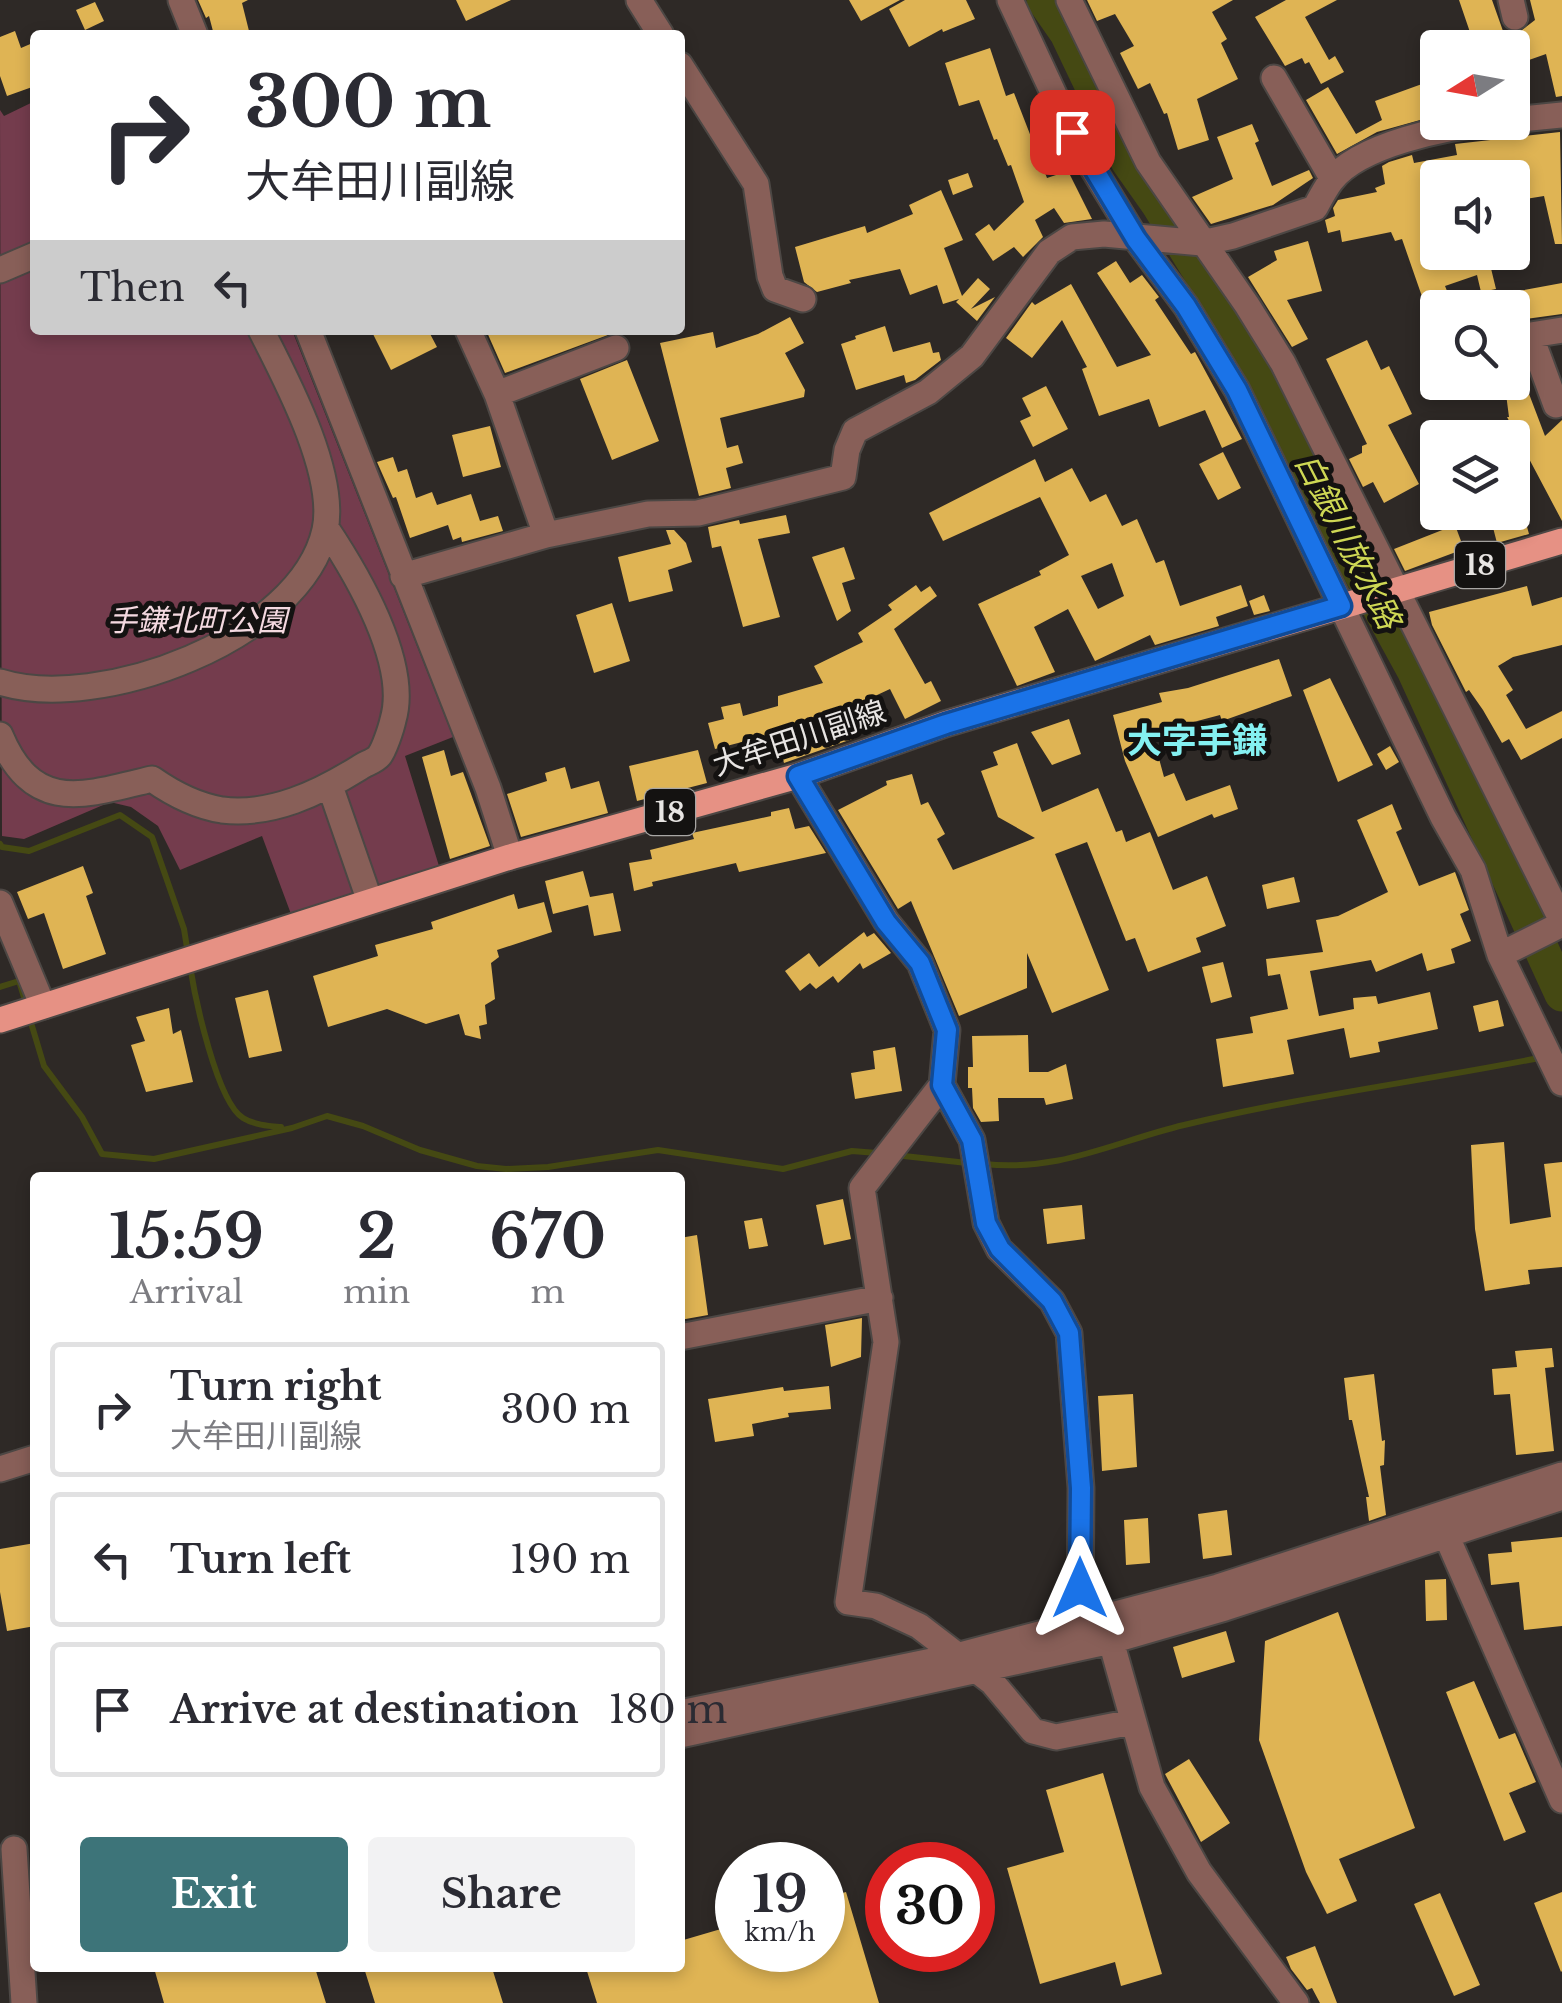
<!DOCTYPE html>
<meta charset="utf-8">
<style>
:root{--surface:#fff;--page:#f2f2f3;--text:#2b2b33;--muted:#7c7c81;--line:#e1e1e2;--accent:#3d7479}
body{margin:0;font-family:"Libre Baskerville","Noto Sans JP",serif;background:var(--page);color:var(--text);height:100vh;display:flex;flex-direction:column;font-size:38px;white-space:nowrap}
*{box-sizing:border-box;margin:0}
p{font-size:32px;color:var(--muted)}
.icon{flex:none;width:55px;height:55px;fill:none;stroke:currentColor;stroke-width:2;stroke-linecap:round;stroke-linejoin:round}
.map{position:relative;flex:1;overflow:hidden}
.side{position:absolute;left:30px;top:1172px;width:655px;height:800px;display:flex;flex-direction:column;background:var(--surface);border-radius:10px;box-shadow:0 5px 15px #0003}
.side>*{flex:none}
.hud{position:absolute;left:30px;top:30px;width:655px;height:305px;border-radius:10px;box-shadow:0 5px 15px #0003;background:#fff;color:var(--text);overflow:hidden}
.needle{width:65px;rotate:259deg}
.fabs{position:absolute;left:1420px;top:30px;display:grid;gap:20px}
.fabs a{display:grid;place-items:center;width:110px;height:110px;border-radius:10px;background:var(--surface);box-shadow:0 5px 15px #0003;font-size:50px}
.speed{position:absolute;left:715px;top:1842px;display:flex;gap:20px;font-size:50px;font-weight:700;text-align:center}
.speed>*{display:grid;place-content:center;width:130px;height:130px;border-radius:50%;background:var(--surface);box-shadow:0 5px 15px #0003;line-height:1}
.speed small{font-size:25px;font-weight:400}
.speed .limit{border:15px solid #d22;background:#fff;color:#111}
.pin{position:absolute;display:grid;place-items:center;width:85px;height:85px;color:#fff;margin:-42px;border-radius:20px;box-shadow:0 5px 15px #0006}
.me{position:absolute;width:110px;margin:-55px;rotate:0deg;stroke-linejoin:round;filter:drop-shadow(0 0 8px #0008)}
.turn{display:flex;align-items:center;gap:35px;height:210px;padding:0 50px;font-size:45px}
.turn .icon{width:130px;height:130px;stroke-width:2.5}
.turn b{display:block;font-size:70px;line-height:85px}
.then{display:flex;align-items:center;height:95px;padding:0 50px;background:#0003;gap:20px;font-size:38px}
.eta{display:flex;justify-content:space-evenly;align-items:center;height:170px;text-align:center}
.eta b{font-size:60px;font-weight:700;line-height:70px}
.action{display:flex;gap:20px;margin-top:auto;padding:20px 50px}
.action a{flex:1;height:115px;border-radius:10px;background:var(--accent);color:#fff;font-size:40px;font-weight:700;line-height:115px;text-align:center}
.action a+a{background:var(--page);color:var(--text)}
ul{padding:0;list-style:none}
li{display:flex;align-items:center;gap:30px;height:135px;margin:0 20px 15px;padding:0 30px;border:5px solid var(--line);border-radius:10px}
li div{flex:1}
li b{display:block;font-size:38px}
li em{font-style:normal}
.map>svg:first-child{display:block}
.green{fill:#743c4d}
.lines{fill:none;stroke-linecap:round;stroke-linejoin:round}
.stream{stroke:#454913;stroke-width:6}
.river{stroke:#454913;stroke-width:35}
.building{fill:#dfb454;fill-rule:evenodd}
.minor-casing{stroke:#4c4744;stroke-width:29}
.major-casing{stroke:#4c4744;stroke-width:29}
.minor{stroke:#885f58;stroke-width:25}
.major{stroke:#e69184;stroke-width:25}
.route-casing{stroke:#114b97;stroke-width:25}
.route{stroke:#1a73e8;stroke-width:18}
.labels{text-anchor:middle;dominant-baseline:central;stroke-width:10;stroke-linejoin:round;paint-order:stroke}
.shield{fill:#141211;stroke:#a8a6a4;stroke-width:2.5}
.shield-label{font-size:28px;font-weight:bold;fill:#e8e5e3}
.park-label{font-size:30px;font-style:italic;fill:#f4d9e0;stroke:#141211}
.street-label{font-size:30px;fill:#e8e5e3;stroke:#141211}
.water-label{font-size:32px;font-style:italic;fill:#ced754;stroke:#141211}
.quarter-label{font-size:35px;font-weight:bold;fill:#84f0f1;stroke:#141211}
</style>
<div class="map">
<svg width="1562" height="2003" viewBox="0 0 1562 2003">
<rect width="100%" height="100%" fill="#2e2926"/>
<!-- green -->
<path class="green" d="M35,101V330H292L453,737L405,756L439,866L291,914L262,836L180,870L158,826L131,807L110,802L24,839L2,836L0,110L4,116Z"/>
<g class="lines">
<!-- stream -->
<path class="stream" d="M0,844L2,847L29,851L120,815L152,837L184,929L188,954
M190,966C195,998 217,1102 243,1118C254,1125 269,1126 281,1127
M0,987L19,981L26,1004
M29,1016L44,1066L82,1117L102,1154L154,1159L292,1128L327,1116L363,1126L420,1150L477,1166L506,1169L548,1167L658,1150L783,1169L852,1151L877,1153
M895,1155L967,1163
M984,1164C1061,1172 1113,1142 1184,1125C1303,1096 1424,1081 1544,1057"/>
<!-- river -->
<path class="river" d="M1044,0L1067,33L1128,161L1159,205L1266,379L1339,533L1414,670L1562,994"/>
</g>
<!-- building -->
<path class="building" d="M198,0H248L242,3L250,35H214L209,16L206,18Z
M456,0H511L466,21Z
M849,0H900L861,21Z
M905,0H966L975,19L943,32L942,29L909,47L889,9Z
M1087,0H1233L1212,12L1227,39L1221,43L1238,79L1197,99L1209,140L1178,150L1167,113L1164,114L1150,83L1138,89L1120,53L1134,46L1115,14L1097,21Z
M1286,0H1337L1305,17L1329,60L1335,56L1344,72L1321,84L1309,62L1305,64L1302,58L1285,66L1255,17Z
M1459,0H1492L1503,31L1518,33L1535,20L1530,0H1562V96L1556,97L1546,54L1512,66V48H1463L1473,41Z
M95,2L104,21L85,30L76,10Z
M15,31L21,48L35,42V86L7,96L0,76V37Z
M990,48L1006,96L1014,93L1047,178L1068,171L1092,219L1064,223L1054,208L1035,220L1043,237L1023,257L1014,247L993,261L975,234L989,224L994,231L1024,202L1011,165L1008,166L997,139L994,140L979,100L959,106L945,63Z
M1438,73V115L1377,132L1337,154L1306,100L1328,87L1356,134L1382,120L1375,101L1422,84L1420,77Z
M1252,124L1259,141L1255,143L1272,186L1309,170L1313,178L1273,205L1211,224L1192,197L1233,179L1217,137Z
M1560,132L1562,244H1555L1544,196L1512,201V178H1438V252H1487L1496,289L1481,292L1477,275L1445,286L1454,308H1426L1402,239L1395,241L1391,232L1342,242L1340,230L1328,233L1325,220L1335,216L1333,208L1338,200L1377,192L1375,188L1385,184L1382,166L1389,162L1412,155L1414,163L1457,155L1455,144Z
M968,173L973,187L953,195L948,180Z
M941,190L963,240L944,248L962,296L978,278L990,289L971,309L995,297L977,321L956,302L959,299L943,304L937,285L910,295L900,269L849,280L851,283L817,292L804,282L795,247L865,226L867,233L913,214L909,205Z
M1308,241L1322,291L1287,300L1308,339L1292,347L1248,277L1277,260L1274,251Z
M1116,261L1130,283L1142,275L1159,297L1155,300L1191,354L1195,352L1242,439L1222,448L1205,410L1159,427L1149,399L1099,416L1082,369L1087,367L1062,320L1032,358L1006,338L1032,302L1035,305L1071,284L1117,367L1151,355L1097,273Z
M1562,283V314L1512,321V308H1472L1471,300Z
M790,317L804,343L785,353L805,390L804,397L720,418L727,448L738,445L743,463L726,468L731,488L699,496L660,343L713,332L716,348L758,334Z
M885,326L893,352L930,342L933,353L939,352L941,360L915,380L906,383L904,375L856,390L841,344L856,339L855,336Z
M371,330H428L437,347L391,370Z
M486,330H615L616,332L505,373Z
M1367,340L1381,370L1389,366L1412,414L1388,425L1419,484L1384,503L1373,482L1363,487L1349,459L1362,453V446L1367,444L1326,359Z
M627,360L659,441L612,460L580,379Z
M1046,386L1068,429L1033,447L1020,421L1031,416L1022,398Z
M1526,386L1545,436L1562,420V521L1507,417H1509L1506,394Z
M490,426L501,467L463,477L452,435Z
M1223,452L1241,488L1218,500L1199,464Z
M393,457L398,472L407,469L416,498L432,492L437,505L471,494L480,521L498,516L503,531L462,542L461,537L453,540L448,525L410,538L396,497L393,498L377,462Z
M1035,459L1045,482L1072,468L1090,502L1106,494L1122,526L1137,519L1156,563L1164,560L1180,606L1241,585L1248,606L1216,617L1219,626L1155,645L1150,635L1095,661L1068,609L1034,627L1055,672L1017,686L978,604L1041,575L1039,571L1069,555L1040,497L943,541L929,513ZM1112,563L1124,596L1098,609L1081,576Z
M1489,512H1523L1529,534L1497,543Z
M786,515L790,533L758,539L780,617L743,627L721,546L712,548L708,527L739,520L740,524Z
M1455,525L1464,549L1405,571L1394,549Z
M666,530H674L686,543L692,562L668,570L673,591L629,602L618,557L671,544Z
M844,547L855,579L842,583L851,611L837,621L812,557Z
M916,585L921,592L930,586L937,596L894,629L925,684L931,681L941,701L905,719L890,689L847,709L855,738L784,763L776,733L715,749L708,723L724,719L721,707L740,703L743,716L778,706V696L823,683L814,666L863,642L858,633L892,610L888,605Z
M1527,586L1532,606L1562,597V645L1513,657L1498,666L1513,690L1506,695L1526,729L1562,711V738L1521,760L1509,739L1502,743L1483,710L1469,690L1466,692L1432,625L1429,612Z
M1264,595L1270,611L1254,615L1249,601Z
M612,603L630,661L594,673L576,615Z
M1279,659L1292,696L1222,721L1220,715L1152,733L1164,777L1174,773L1186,801L1230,785L1238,809L1214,818L1212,814L1158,837L1125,761L1113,715L1162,702L1159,693L1188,688Z
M1330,678L1373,765L1338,782L1303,690Z
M1069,719L1081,754L1052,765L1031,732Z
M1017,743L1042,812L1098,788L1116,832L1122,830L1126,842L1150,832L1173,890L1207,876L1226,926L1196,938L1201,952L1148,972L1135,938L1126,941L1087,842L1055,854L1109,990L1052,1013L1027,953V988L959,1016L911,901L898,909L838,810L887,785L886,781L912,774L921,805L928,802L945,834L937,839L953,870L1035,838L998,817L981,771L998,765L993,752Z
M1390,746L1399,762L1386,770L1377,754Z
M444,750L451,776L463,772L490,846L450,859L422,757Z
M698,750L707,783L637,801L629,766Z
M565,767L571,789L599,781L608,813L521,837L507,794L547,781L545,773Z
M1392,804L1402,829L1396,832L1419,886L1455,872L1469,910L1460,914L1471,941L1451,949L1455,963L1427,971L1422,953L1376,972L1371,960L1310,971L1319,1016L1354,1009L1353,998L1376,996L1378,1004L1430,992L1438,1029L1378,1042L1380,1052L1350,1058L1344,1028L1287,1040L1294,1074L1223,1087L1216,1039L1253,1033L1250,1017L1288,1009L1280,974L1268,976L1266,959L1323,952L1316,920L1338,916L1388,892L1357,820Z
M789,808L795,829L809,826L826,853L739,872L736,863L652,882L653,886L634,891L629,863L652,859L650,850L694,839L692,833L771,816V812Z
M83,866L93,893L86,896L106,954L63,969L44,913L28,919L17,892Z
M583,871L590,897L613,893L621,931L594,936L588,905L553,914L545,881Z
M1294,877L1300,902L1267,909L1262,885Z
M514,894L518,909L544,902L552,932L497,950L499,957L491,963L495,999L485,1005L487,1024L479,1026L481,1039L465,1035L459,1014L426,1024L387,1009L328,1027L313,976L378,956L375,945L433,929L431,922Z
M864,932L867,937L874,933L891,953L863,969L860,963L838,983L833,976L816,989L810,983L800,991L785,971L809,953L819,967Z
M1223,962L1232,997L1211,1003L1202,967Z
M268,990L282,1051L249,1058L235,998Z
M1498,1000L1504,1026L1479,1032L1473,1006Z
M169,1008L173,1034L181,1030L193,1082L146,1092L131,1045L145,1041L136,1017Z
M1028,1035L1029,1072H1048L1066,1064L1073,1099L1046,1105L1044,1098H998L999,1121L981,1122L973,1108L972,1088H968V1067H973L972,1036Z
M895,1047L902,1091L855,1099L851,1073L875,1069L873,1051Z
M1504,1142L1510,1224L1551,1217L1544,1164L1562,1162V1267L1528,1270L1530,1284L1485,1291L1475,1229L1471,1145Z
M843,1199L851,1239L824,1245L816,1205Z
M1082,1205L1085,1239L1047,1244L1043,1209Z
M762,1218L768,1246L749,1249L744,1221Z
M697,1235L708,1315L680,1320V1238Z
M862,1318L861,1357L831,1367L825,1325Z
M1552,1348L1554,1367L1545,1368L1554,1451L1516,1455L1510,1394L1494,1395L1492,1369L1517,1367L1515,1351Z
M1374,1374L1382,1441L1385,1440L1384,1465L1380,1466L1386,1515L1369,1521L1366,1497H1369L1352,1420H1349L1344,1378Z
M829,1386L831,1409L788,1413L789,1417L752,1424L754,1436L715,1442L708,1399L783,1387L784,1391Z
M1133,1394L1137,1467L1102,1471L1098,1396Z
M1227,1510L1232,1555L1203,1559L1198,1514Z
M1148,1518L1150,1563L1126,1565L1124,1520Z
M1562,1537V1626L1524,1630L1519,1582L1491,1585L1488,1554L1512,1552L1511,1542Z
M35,1543V1626L7,1631L0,1592V1549Z
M1446,1579L1447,1620L1426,1621L1425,1580Z
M1338,1612L1415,1828L1339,1859L1357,1901L1327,1914L1306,1872L1259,1740L1265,1641Z
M1226,1631L1235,1662L1182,1678L1173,1647Z
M1474,1681L1499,1739L1515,1733L1536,1782L1509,1793L1526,1832L1504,1841L1446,1692Z
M1189,1759L1230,1823L1201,1842L1165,1774Z
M1103,1773L1162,1974L1121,1986L1115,1962L1040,1984L1007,1868L1064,1852L1046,1790Z
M846,1892L879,2003H597L586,1968H680V1941L738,1924V1950H822V1899Z
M1562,1892V1971L1561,1972L1534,1903Z
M1440,1893L1480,1985L1454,1996L1414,1904Z
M1315,1946L1337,2003H1320L1312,1988L1307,1990L1291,1969L1286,1957Z
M154,1968H315L326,2003H164Z
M364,1968H492L503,2003H375Z"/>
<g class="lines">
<defs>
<path id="minor" d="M181,0L195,35
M639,0L661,35
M1010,0L1071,131L1092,167L1136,239L1186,306L1237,390L1443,817L1473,870L1500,955L1562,1083
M1069,0L1148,162L1247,305L1283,363L1562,921
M1511,0L1515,17
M680,65L756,184L770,276L775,289L803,299
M1274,78L1332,178
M1512,120L1562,115
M0,270L35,255
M308,330L488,788L510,857
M468,330L497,394L546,535
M1531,337L1556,405L1562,401
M1512,338L1562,330
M497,394L616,348
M403,576L546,535L648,514L698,513L843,477L847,450L855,431L928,392L972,356L1049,252L1072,237L1104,234L1202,243L1233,236L1315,208C1320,199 1325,189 1331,181C1359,144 1448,127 1492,122
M0,682C98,713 301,639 325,530C337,474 286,379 261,330
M0,735C33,814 82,796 152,779C172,793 197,806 222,810C271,816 319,793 359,768C364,764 375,761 379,756C384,750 391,729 393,720C410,663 356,573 326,528
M798,776L886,921L920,963L947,1030L942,1085L972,1140L986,1223L999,1249L1052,1301L1069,1333L1081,1488L1080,1622L1111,1641L1152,1787L1199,1872L1296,2003
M330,786L366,890
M0,903L43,1006
M1500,955L1562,924
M942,1085L862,1188L886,1342L848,1602L876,1606L919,1626L992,1682L1033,1731L1056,1737L1132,1722
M680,1337L880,1298
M0,1469L35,1458
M1440,1521L1562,1800
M680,1713L956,1656L1218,1587L1562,1475
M680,1735L1111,1641L1225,1608L1562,1497
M14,1849L24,2003"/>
<path id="major" d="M0,1020L510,857L798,776L945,724L1562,541"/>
</defs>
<!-- minor casing -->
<use href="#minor" class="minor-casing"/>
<!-- major casing -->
<use href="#major" class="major-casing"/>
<!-- minor -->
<use href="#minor" class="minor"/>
<!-- major -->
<use href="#major" class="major"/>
</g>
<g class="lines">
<defs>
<path id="route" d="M1072,132L1136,239L1186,306L1237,390L1341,606L946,724L798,776L886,922L920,963L947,1030L942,1085L972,1140L986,1223L1000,1249L1052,1301L1069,1333L1081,1488L1080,1588"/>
</defs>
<!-- route casing -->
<use href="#route" class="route-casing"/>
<!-- route -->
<use href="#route" class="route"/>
</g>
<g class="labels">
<!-- shield labels -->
<g class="shield">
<rect x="1455" y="542" width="50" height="46" rx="8"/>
<rect x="645" y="789" width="50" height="46" rx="8"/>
</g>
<g class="shield-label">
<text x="1480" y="565">18</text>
<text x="670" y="812">18</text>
</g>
<!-- park labels -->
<g class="park-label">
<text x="197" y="620">手鎌北町公園</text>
</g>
<!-- street labels -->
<g class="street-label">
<text transform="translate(799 738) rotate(-18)">大牟田川副線</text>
</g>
<!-- water labels -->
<g class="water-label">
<text transform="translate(1348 541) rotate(63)">白銀川放水路</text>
</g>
<!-- quarter labels -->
<g class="quarter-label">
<text x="1197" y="740">大字手鎌</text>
</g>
</g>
</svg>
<div class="fabs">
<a><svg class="needle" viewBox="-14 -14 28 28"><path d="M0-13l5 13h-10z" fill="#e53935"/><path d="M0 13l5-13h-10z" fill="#7c7c81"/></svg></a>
<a><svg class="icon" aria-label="sound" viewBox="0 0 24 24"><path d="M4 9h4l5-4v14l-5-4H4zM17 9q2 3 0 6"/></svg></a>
<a><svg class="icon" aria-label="search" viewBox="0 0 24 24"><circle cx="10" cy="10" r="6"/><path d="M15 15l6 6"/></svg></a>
<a><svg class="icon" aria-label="layers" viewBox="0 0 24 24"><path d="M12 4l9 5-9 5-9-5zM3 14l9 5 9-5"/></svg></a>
</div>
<div class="speed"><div>19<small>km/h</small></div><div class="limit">30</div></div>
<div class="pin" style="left:1072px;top:132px;background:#d93025"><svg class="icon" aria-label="arrive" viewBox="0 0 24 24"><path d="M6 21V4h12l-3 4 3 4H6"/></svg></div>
<svg class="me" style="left:1080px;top:1588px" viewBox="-20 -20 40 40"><path d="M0-17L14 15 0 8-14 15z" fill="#1a73e8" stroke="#fff" stroke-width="4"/></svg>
<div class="hud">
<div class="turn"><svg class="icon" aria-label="right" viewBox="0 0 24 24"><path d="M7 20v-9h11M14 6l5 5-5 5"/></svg><div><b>300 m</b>大牟田川副線</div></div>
<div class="then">Then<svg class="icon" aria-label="left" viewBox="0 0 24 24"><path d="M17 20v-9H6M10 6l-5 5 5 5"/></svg></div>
</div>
<section class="side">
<div class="eta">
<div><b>15:59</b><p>Arrival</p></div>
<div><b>2</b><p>min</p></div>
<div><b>670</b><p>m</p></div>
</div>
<ul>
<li><svg class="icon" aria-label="right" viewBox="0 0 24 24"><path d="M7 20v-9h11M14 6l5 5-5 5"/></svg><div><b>Turn right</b><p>大牟田川副線</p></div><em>300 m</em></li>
<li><svg class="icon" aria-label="left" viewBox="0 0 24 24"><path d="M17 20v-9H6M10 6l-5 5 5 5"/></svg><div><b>Turn left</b></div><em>190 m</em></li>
<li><svg class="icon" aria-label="arrive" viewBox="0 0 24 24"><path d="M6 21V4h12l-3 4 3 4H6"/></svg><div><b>Arrive at destination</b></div><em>180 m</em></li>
</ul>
<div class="action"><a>Exit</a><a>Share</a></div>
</section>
</div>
